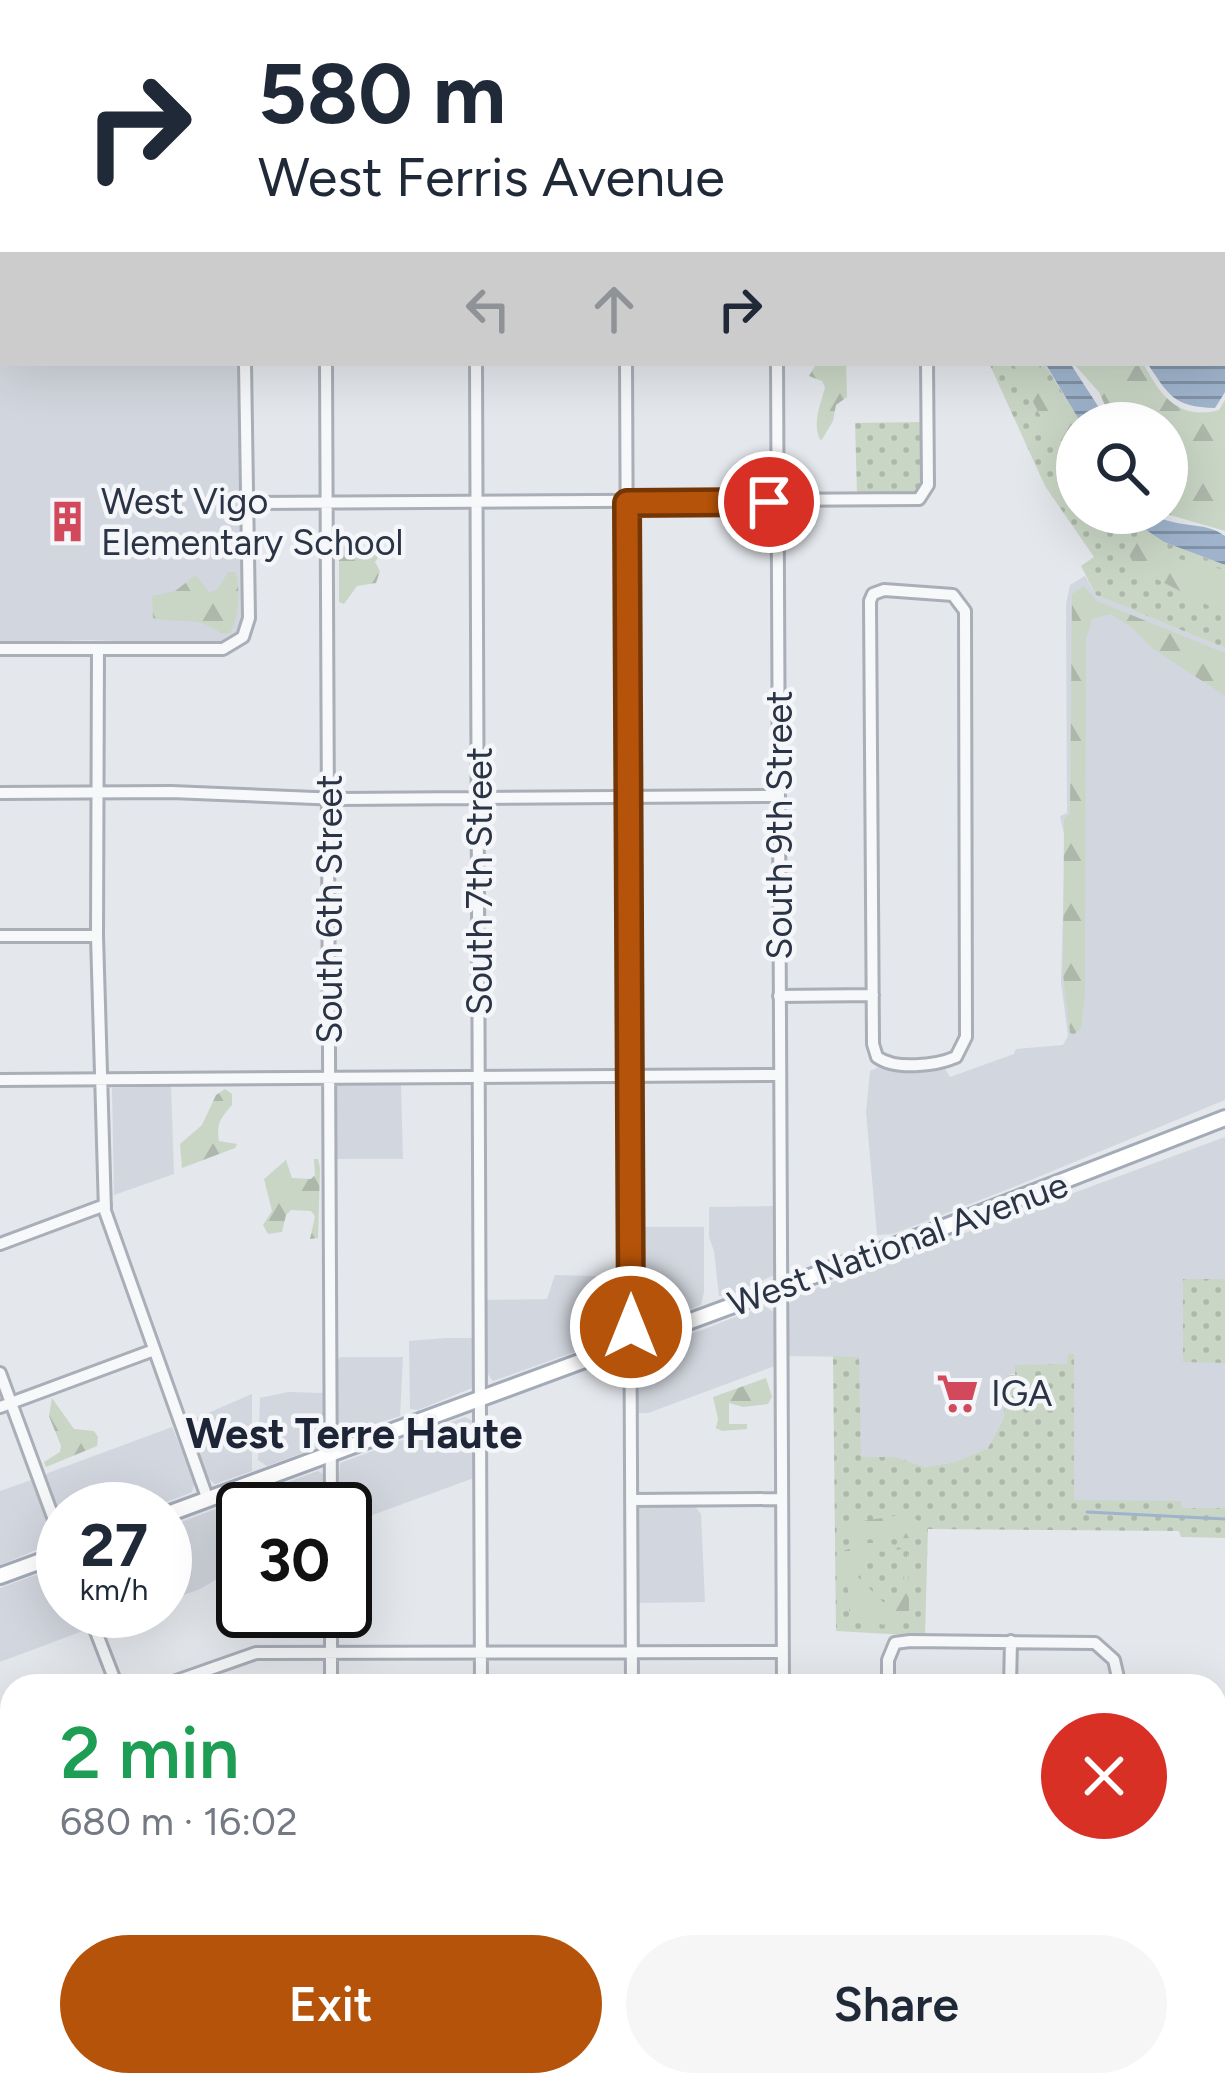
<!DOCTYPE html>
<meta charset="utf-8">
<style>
:root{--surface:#fff;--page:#f6f6f7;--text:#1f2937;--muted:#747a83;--accent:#b45309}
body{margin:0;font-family:Figtree,sans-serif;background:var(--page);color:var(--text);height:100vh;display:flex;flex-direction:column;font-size:45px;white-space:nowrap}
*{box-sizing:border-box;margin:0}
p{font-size:39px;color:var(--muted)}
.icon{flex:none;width:66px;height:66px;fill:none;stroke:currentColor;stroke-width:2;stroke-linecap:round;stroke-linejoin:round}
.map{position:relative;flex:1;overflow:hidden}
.panel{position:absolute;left:0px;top:1674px;width:1227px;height:423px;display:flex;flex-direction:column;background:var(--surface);border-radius:36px 36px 0 0;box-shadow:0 12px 48px #0002}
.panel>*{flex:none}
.top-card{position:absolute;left:0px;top:0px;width:1227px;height:366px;box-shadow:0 12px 48px #0002;background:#fff;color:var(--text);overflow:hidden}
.tools{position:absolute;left:1056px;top:402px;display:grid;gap:24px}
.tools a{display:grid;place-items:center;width:132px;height:132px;border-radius:50%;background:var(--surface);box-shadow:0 12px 48px #0002;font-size:60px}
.speed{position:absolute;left:36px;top:1482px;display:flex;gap:24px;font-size:60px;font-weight:700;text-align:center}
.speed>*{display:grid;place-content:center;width:156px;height:156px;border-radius:50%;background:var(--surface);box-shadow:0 12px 48px #0002;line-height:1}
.speed small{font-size:30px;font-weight:400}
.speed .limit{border:6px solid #111;border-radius:18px;background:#fff;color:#111}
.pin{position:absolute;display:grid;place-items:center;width:102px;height:102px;color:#fff;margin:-51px;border:6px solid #fff;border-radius:50%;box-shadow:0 3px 12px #0007}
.me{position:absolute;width:132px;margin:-66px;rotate:0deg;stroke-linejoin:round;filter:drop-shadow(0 0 9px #0008)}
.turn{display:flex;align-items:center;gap:42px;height:252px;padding:0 60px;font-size:54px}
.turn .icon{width:156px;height:156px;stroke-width:2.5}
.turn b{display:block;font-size:84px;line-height:102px}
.lanes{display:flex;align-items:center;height:114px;padding:0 60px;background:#0003;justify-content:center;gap:60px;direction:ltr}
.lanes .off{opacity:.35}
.round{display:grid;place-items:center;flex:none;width:126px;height:126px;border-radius:63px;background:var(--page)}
.headline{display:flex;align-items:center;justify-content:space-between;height:204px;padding:0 60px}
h1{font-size:72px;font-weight:600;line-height:90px;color:#1e9e55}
.cta{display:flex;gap:24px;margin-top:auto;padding:24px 60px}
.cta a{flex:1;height:138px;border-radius:72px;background:var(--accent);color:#fff;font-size:48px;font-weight:600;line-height:138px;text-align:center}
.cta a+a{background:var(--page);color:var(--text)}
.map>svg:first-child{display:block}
.built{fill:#d2d6de}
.grass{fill:url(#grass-dots)}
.forest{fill:url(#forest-firs)}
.pitch{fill:#c9d6c5}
.water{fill:url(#water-rules)}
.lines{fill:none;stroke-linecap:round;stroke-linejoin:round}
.stream{stroke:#9fb4cc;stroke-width:3}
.minor-casing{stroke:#a9aeb7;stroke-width:16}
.major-casing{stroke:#a3abb8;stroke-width:20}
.minor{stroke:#f7f8fa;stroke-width:10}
.major{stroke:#fff;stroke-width:14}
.route-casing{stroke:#753606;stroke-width:30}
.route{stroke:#b45309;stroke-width:21}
.labels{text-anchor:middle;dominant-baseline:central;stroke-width:9;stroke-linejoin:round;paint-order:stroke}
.poi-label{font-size:36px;fill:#2b3445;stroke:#f4f6f9;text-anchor:start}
.street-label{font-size:36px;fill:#2b3445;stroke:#f4f6f9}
.quarter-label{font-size:42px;font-weight:bold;fill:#1d2536;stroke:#f4f6f9}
</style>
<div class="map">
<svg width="1225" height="2095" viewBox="0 0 1225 2095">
<defs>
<pattern id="grass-dots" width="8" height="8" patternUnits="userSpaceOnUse" patternTransform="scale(3)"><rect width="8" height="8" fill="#c9d6c5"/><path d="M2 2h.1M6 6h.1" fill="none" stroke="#adb8ab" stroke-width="1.8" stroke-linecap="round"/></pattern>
<pattern id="forest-firs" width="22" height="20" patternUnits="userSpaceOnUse" patternTransform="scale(3)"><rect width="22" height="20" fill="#c9d6c5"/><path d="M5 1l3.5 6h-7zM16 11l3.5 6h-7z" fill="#adb8ab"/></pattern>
<pattern id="water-rules" width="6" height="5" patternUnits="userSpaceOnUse" patternTransform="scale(3)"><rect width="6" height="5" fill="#9fb4cc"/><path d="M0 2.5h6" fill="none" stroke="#8293a7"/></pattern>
</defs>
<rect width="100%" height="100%" fill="#e4e7ec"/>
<!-- built -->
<path class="built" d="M0,318L3,363H241L245,616L238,635L220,645L89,640L0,643Z
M1085,576L1096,595L1225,648V1100L1011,1188L893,1234L877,1235L866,1112L870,1071L879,1067H944L950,1077L1014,1054L1016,1049L1063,1045L1068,1036L1061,982L1065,839L1060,816L1067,813L1066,604L1070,585Z
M401,1085L403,1159H337V1084Z
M171,1086L174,1174L114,1195L112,1088Z
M1225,1137V1279H1183V1361L1225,1363V1508H1181L1180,1501H1073L1074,1354L1068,1364L1007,1375L1004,1417L988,1448L955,1462L925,1467L896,1457L861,1458L858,1357L787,1356V1311L792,1297Z
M775,1206L774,1275L728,1296H719L714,1251L709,1237V1207Z
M637,1227H704V1292L701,1305L651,1324L638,1323Z
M555,1275L625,1277L624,1329L619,1336L493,1381L487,1373L486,1300L547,1299Z
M764,1306L774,1312L775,1366L648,1413H638V1363L642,1353Z
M446,1338H474L472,1388L418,1410L410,1409L409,1341Z
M341,1357H403L400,1416L338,1436L336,1360Z
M288,1392L324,1393V1439L319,1447L267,1466L258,1460L260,1398Z
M252,1394V1471L215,1484L207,1477L187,1422Z
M465,1417L475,1422L474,1478L345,1525V1509H337L340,1463Z
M172,1427L195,1481L192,1492L149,1509H63V1526L44,1477L48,1473Z
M318,1471L326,1476V1509H243V1564L200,1589L165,1602V1528Z
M31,1480L55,1542L0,1565V1491Z
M694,1505L701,1514L705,1602L637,1603L638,1507Z
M52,1569L63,1570V1611H82L88,1629L0,1662V1588Z
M271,2085H427V2095H196Z"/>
<!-- grass -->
<path class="grass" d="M989,363H1044L1081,423H1077V513H1121L1164,542L1225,565V648L1096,595L1081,566L1094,557L1045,486Z
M924,422L922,492L914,496L857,495L855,423Z
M1183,1279H1225V1363L1183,1362Z
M1068,1354H1074V1500L1181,1501L1182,1508H1225V1538L1181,1537L1179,1531L928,1529L925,1636L836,1631L833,1356L859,1357L861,1457H896L925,1467L955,1462L988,1448L1004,1417L1006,1375H1015V1365L1067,1364Z"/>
<!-- forest -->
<path class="forest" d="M817,363H846L847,397L836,405L833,421L821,441C811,425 821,404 825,387L822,381L809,376Z
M1013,363H1038L1050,395L1077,426V487Z
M1073,363H1143C1160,395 1178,421 1219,410L1225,400V531L1163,513H1167V423H1113L1099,392Z
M1142,537L1179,559L1225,570V614L1137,569L1127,551L1133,539Z
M377,542L382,551L375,562L380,571L376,583L357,586L344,604L339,602V545L364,549Z
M228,572H236C240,591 240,616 230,633L222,634C195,614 184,625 153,618L152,596L175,591L196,575L209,592L217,590Z
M1084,586L1097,601L1225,653V696L1152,648L1130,626L1110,614L1092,619L1086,639L1085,995L1081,1029L1074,1034L1070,1033L1063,974L1064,819L1070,813L1072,594Z
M225,1089L232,1094V1105C221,1118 216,1123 219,1141L237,1144L235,1148L182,1168L180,1144L202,1125L216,1095Z
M314,1159H318L320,1168L318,1238L310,1239L315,1216L311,1211L291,1210L286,1215L282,1232L268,1234L263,1225L272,1211L264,1179L286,1160L292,1178L311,1179L315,1175Z
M766,1378L772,1397L768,1404L743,1407L729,1403V1424H747V1429L722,1431L716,1428L718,1419L713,1397Z
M52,1398L74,1429L94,1431L98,1437L97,1446L46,1467L44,1462L60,1452L61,1446L49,1416Z
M908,1514L920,1522L921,1533L915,1538L857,1539L839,1532L843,1524Z
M867,1543H890L902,1549L871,1553L858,1577L883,1602H894L902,1591L908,1552L909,1612L883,1625L873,1621H850C848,1611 850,1602 848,1591C847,1577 839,1566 840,1552Z
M1215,1871L1225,1872V2014L1215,2027Z
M815,2085H1158L1147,2095H817Z"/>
<!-- pitch -->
<path class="pitch" d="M427,2085H813V2095H427Z"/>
<!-- water -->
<path class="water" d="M1225,311V392L1215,408C1173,407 1169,395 1147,363H1224Z
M1045,363H1070L1109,423H1081Z
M1121,513C1145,513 1148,515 1169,521C1188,527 1207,523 1225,536V565L1164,542Z"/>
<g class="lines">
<!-- stream -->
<path class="stream" d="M1087,1512L1225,1519"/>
<defs>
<path id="minor" d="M324,0V3
M473,0V3
M622,0L623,3
M775,0V3
M897,3V0
M326,363L331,1509
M476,363L481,1686
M626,363L632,1686
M777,363L783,1686
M245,503L919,499L928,485L927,363
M884,590L953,595L965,611L966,1037L956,1057C935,1066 895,1070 877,1057L873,1044L870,601L873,594Z
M0,649H223L243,637L249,618L245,363
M98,649L97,936L105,1211L208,1500
M0,793L171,792L339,799L779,796
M0,936H97
M779,996L873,995
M0,1080L778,1075
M0,1244L105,1205
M0,1373L63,1544
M0,1407L154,1350
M631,1500L781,1499
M88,1611L117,1686
M331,1611V1686
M162,1686L256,1653L782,1652
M888,1686V1660L895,1643L910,1641L1095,1643L1114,1660L1120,1686
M1010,1686L1011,1641
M0,1746L12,1742
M0,1909L12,1904
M0,2075L12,2072"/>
<path id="major" d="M165,1515L929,1233L1225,1118
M0,1576L63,1553
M0,1819L12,1851
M1215,1853H1225
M47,2085V2095"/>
</defs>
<!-- minor casing -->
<use href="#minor" class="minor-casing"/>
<!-- major casing -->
<use href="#major" class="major-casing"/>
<!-- minor -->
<use href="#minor" class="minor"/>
<!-- major -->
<use href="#major" class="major"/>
</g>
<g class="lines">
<defs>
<path id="route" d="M631,1327L627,503L769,502"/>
</defs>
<!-- route casing -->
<use href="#route" class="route-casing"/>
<!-- route -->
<use href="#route" class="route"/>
</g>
<!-- icons -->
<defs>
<symbol id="building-bare" viewBox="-9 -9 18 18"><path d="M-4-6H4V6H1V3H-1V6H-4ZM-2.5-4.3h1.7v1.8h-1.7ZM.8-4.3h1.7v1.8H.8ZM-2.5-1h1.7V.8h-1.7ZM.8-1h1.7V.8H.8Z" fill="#d1495b" stroke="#f4f6f9" stroke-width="2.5" paint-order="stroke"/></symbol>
<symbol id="supermarket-bare" viewBox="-9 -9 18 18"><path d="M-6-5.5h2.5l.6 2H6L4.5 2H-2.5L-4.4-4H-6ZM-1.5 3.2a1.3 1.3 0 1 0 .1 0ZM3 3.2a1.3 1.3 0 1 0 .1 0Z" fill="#d1495b" stroke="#f4f6f9" stroke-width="2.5" paint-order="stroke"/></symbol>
</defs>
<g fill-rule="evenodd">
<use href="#building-bare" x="38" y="492" width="59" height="59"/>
<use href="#supermarket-bare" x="928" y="1364" width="59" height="59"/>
</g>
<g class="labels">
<!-- poi labels -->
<g class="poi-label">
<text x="101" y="501">West Vigo<tspan x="101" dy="41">Elementary School</tspan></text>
<text x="991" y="1393">IGA</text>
</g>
<!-- street labels -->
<g class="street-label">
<text transform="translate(779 825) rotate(-90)">South 9th Street</text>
<text transform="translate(479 881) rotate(-90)">South 7th Street</text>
<text transform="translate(329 909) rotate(-90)">South 6th Street</text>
<text transform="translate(898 1244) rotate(-20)">West National Avenue</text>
</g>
<!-- quarter labels -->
<g class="quarter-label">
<text x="354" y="1433">West Terre Haute</text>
</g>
</g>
</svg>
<div class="tools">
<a><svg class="icon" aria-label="search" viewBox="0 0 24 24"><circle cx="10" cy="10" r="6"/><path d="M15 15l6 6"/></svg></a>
</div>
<div class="speed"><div>27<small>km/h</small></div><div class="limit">30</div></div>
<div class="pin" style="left:769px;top:502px;background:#d93025"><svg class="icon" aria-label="arrive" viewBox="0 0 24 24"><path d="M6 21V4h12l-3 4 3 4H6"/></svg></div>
<svg class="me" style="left:631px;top:1327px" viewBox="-20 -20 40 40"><circle r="17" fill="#b45309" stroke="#fff" stroke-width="3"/><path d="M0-11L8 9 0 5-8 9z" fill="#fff"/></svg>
<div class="top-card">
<div class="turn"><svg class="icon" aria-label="right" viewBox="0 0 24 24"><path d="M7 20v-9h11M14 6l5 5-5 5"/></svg><div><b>580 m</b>West Ferris Avenue</div></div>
<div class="lanes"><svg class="icon off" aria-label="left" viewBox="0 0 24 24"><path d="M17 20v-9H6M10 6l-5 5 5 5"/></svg><svg class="icon off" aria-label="ahead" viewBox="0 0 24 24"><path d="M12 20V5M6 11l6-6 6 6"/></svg><svg class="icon" aria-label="right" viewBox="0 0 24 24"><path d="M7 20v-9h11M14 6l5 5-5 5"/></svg></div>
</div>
<section class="panel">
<div class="headline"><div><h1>2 min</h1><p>680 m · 16:02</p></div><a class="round" style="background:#d93025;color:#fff"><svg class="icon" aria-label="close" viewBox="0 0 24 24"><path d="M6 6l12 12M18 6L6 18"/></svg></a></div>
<div class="cta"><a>Exit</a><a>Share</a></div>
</section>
</div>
